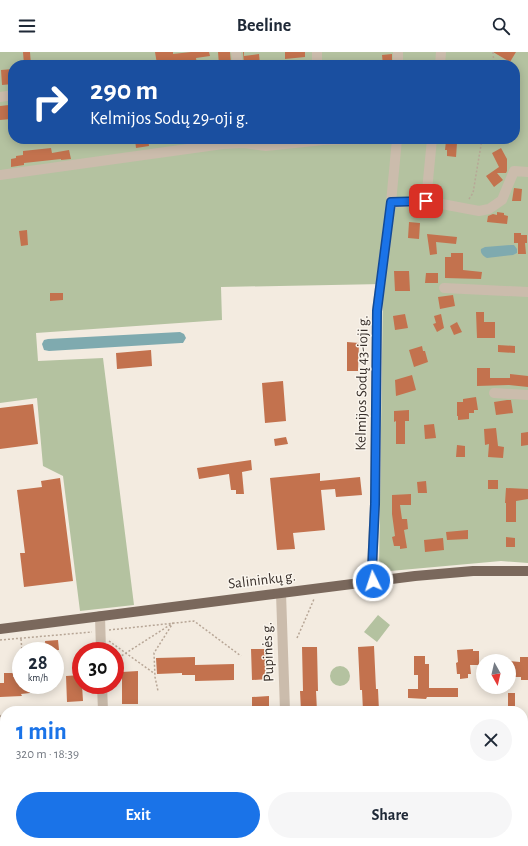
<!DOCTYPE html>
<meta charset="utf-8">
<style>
:root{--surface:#fff;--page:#f6f6f7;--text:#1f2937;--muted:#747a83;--accent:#1a73e8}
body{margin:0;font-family:"Alegreya Sans",sans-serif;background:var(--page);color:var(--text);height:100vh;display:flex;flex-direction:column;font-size:15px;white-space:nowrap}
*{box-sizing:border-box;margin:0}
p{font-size:13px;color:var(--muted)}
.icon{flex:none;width:22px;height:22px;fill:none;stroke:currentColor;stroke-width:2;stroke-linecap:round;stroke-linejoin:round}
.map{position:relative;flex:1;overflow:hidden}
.details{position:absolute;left:0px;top:654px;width:528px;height:140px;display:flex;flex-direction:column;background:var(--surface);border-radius:16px 16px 0 0;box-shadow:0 2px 10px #0003}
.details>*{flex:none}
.guide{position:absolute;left:8px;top:8px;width:512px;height:84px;border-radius:16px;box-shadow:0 2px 10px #0003;background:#1a4fa0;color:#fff;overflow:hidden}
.needle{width:26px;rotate:172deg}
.controls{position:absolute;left:476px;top:602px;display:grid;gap:8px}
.controls a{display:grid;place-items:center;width:40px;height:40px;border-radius:50%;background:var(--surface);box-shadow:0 2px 10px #0003;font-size:20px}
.speed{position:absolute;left:12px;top:590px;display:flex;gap:8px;font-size:20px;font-weight:700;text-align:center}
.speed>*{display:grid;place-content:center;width:52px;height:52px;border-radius:50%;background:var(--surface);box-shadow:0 2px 10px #0003;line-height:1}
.speed small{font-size:10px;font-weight:400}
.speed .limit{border:6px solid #d22;background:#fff;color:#111}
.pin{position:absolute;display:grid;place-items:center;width:34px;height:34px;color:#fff;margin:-17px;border-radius:8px;box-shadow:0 2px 6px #0006}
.me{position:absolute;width:44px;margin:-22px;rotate:356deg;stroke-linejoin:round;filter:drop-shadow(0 0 3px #0008)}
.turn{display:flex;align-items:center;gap:14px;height:84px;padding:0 16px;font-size:18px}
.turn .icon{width:52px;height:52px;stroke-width:2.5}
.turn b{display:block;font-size:28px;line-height:34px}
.round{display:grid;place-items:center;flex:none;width:42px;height:42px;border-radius:21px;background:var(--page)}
.overview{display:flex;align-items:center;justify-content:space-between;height:68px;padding:0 16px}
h1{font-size:24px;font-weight:600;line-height:30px;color:var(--accent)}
.action{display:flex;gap:8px;margin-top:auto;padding:8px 16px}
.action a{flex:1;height:46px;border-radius:24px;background:var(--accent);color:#fff;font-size:16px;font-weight:600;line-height:46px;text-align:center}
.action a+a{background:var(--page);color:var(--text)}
header{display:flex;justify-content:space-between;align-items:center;height:52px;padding:0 16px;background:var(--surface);font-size:18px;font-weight:600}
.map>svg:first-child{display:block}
.green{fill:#b4c2a0;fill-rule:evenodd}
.water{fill:#7faaaf}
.building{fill:#c3724e}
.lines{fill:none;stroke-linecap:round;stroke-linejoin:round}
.path{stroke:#b7a696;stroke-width:1.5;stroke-dasharray:2 2;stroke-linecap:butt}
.minor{stroke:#cbbcac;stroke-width:10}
.major{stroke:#7a685c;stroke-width:10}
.route-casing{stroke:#114b97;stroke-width:10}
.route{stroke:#1a73e8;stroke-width:7}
.labels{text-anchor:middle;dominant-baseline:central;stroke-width:3;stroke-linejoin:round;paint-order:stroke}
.street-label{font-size:15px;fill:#39302b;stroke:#faf5ed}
</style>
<header><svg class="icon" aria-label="menu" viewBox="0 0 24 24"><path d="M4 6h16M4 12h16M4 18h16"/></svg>Beeline<svg class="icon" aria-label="search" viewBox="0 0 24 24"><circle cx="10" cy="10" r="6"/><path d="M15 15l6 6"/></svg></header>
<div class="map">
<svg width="528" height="794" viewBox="0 0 528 794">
<rect width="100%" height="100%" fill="#f3ebe0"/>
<!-- green -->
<path class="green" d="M0,0H528V511L501,509L379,520L383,232L221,235L222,268L36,281L38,309L103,306L134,553L80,559L63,424L43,414L37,346L0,351ZM13,13H515V87H13Z
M378,563L390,573L377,590L364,580Z
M330 624a10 10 0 1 1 20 0a10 10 0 1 1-20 0Z"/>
<!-- water -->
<path class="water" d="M511,193H514L517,197V201L513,203L487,206C483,204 480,201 481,197L485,195Z
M180,280L184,282L186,286L183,291H181L49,299L44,298L42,292L44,288L48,287Z"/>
<!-- building -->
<path class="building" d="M23,0H30L31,13H24Z
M155,0H173V2L191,0H209L210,4L196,6L197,13H184V8L157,12Z
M218,0H230L231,11L219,13Z
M243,0H244V4L259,2L260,13H244Z
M285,0H305V5L285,7Z
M493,0H516L510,10Z
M392,2V13H383L382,3Z
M13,17V32L2,33L1,18Z
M9,53L11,67L0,68V54Z
M135,87H148L149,94L136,96Z
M446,89L457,91L456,105L447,104V98H445Z
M51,96L52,101L69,98L71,107L61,108V107L24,111V113L11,115V107L16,106V104L23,103V99Z
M501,96L507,107V119L506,121H497L503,128L494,135L486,124L499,115L492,101Z
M514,136L522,137L521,149H512Z
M497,160L504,161V163L508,164L507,172L487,170L488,164L493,162L497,163Z
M409,170L420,171L419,187L408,186Z
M27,178L28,193L21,194L19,179Z
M514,181H521V183H527V191H525L526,202H518V191H514Z
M427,182L457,185L456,192L436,190L437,202L430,203Z
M451,201H463V218L482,220L481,227L445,226V205H451Z
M394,219H409L410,239H395Z
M426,221H438V231H425Z
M50,241H63V248L50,249Z
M453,243L455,254L440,257L438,245Z
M476,260H484V270H495V286H477Z
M405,262L408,276L395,278L393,264Z
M441,262L444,276L437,280L433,272L436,271L434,264Z
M457,270L462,280L454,283L450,274Z
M347,290L359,291L358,319H347Z
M498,293L515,294V301L498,300Z
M422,294L423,299H425L428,310L414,315L409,298Z
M151,298L152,314L117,317L116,301Z
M477,316H490V326H510V322L528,324V335L509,333L477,334Z
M412,323L416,338L396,344L395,328Z
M283,329L286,369L265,371L262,331Z
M476,345L478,358H474V361H469V367L458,368V364H457V350H463V347Z
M507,348H511L513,361L496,363L494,350Z
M33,352L38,392L0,397V356Z
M409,358V369H405V392H396V369L394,370V359Z
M434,372L436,386L425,387L424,373Z
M496,376L498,394L504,395L503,406L488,405L489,392L485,393L484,377Z
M528,380V393L521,394V381Z
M286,385L288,392L275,394L274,387Z
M457,393L465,394V405H456Z
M251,408L252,418L242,420L244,442H236V438H231L229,422L199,427L197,416Z
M320,421V429L360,425L362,443L336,445L335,437L321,438L325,478L293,481L295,497L277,498L270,426Z
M60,426L73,529L24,535L20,501H25L17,438L42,435L41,429Z
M488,428H498V437H488Z
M426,429L427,441H418L417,430Z
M506,436L528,437V447L516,449V470H506V451H505Z
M411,442V453H400L402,467H407L408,477L404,478L407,496L400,497V494H394L392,485L395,484L392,462V443Z
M468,478V487L447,488L446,480Z
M506,485L515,486V495H506Z
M443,486L444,498L425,500L424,488Z
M58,588L59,598L46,599L45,589Z
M374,594L376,637H378L379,659H363L362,638H360L358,595Z
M302,595H317L318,639H316L317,659H301L300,639H303Z
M251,597H267L268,627L252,628Z
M473,597V599H479V613H470L471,622H468V626L460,627V622H457L456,611L458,610L457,598Z
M414,604H425V612H429V636H458V645H427L426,647L408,646V637H418V623H414Z
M195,605V613L234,612V628L195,629V623H182V621L157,622L156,606Z
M520,605H528V628H521V625H509V609L520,610Z
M138,619V652H122V620Z
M4,621H13V625H21V633H30V641L21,642L22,644L0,645V631H4Z
M81,623V633H82L83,649L67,650L66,624Z
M508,641H515V654H508Z
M269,644V659H252V645Z"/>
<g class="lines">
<!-- path -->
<path class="path" d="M493,0L494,13
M469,147L473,141L482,87
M109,578L194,569L241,604
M297,586L305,568L314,547
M21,587L22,599
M0,588L92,580
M109,589L155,622
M115,608L173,571L154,601L155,625L158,639
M0,663L5,675
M0,783H5
M258,789L259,794
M272,789V794"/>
<!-- minor -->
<path class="minor" d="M236,0L238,13
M317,0V13
M398,0V13
M440,13L441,0
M0,45L13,43
M0,123L223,92L244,91L266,94L323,88L367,87
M426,149L479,159L489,157L502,148L514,119L528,120
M391,151L426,149L432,87
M444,236L528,240
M494,341L528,343
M373,529L372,517L375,452L377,259L391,151L397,87
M281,541L285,659
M100,564L101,599
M102,633L103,659
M107,789V794
M308,789V794"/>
<!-- major -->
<path class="major" d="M0,577L415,524L473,519H528"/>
</g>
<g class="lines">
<defs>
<path id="route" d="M373,529L372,517L375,452L377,259L391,150L426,149"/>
</defs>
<!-- route casing -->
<use href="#route" class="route-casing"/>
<!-- route -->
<use href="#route" class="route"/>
</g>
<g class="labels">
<!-- street labels -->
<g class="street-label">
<text transform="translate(362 331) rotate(-89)">Kelmijos Sodų 43-ioji g.</text>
<text transform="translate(262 528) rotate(-7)">Salininkų g.</text>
<text transform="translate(268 600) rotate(-92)">Pupinės g.</text>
</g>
</g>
</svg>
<div class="controls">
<a><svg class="needle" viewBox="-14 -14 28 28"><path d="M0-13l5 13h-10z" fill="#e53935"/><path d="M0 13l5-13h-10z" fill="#747a83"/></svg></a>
</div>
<div class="speed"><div>28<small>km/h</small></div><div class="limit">30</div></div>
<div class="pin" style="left:426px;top:149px;background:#d93025"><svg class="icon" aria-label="arrive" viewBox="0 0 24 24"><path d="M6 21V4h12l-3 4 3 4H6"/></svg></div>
<svg class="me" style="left:373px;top:529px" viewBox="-20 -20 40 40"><circle r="17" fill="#1a73e8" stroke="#fff" stroke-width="3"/><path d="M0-11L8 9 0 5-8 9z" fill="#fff"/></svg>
<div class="guide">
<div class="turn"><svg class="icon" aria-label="right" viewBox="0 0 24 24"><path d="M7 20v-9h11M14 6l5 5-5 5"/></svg><div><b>290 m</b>Kelmijos Sodų 29-oji g.</div></div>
</div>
<section class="details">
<div class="overview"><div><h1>1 min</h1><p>320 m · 18:39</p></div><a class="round"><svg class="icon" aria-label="close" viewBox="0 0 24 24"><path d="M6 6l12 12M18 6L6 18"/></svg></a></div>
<div class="action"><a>Exit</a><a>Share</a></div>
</section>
</div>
